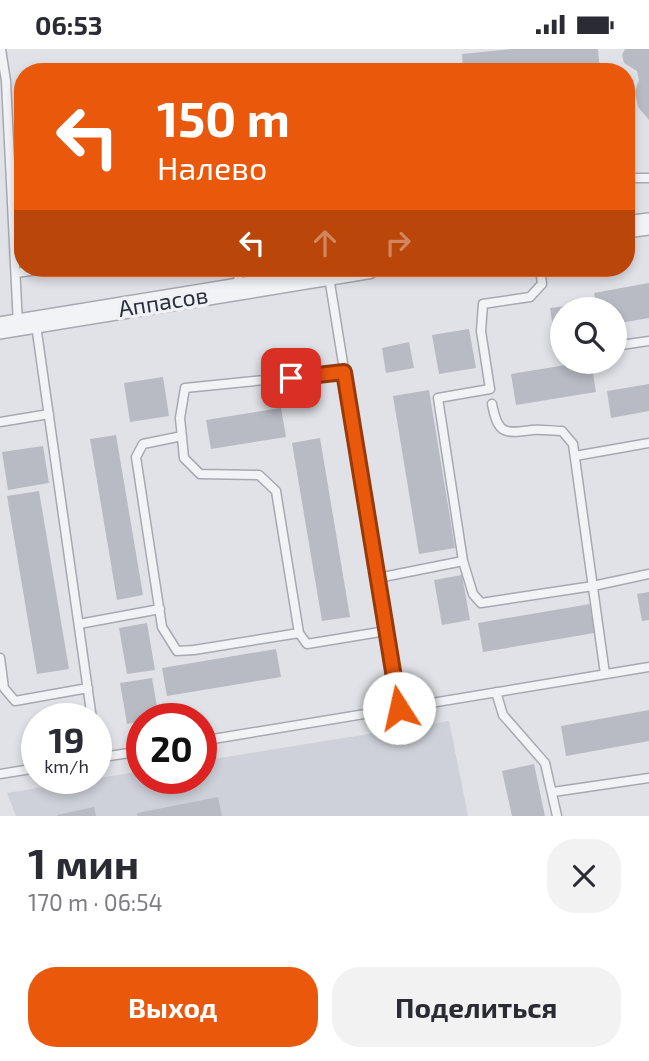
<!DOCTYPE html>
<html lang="ru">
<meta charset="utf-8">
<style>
:root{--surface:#fff;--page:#f2f2f3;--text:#2b2b33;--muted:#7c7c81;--accent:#ea580c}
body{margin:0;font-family:"Exo 2",sans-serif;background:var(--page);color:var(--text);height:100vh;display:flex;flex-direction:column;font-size:26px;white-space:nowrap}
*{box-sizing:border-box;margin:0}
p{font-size:23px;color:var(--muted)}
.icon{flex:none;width:38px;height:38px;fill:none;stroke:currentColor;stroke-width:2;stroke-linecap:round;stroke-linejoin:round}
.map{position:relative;height:767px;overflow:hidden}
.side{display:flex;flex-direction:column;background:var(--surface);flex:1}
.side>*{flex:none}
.hud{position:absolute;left:14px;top:14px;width:621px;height:214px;border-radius:28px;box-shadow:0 4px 10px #0003;background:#ea580c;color:#fff;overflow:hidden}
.tools{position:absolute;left:550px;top:248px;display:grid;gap:14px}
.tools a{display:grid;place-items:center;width:77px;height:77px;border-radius:50%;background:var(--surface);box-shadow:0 4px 10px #0003;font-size:35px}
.speed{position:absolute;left:21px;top:654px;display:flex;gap:14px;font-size:35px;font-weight:700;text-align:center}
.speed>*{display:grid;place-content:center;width:91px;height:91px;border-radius:50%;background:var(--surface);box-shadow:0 4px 10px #0003;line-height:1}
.speed small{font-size:18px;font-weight:400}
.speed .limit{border:10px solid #d22;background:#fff;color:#111}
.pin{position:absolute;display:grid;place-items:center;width:60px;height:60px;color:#fff;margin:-30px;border-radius:14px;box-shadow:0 4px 10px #0006}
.me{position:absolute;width:77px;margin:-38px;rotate:350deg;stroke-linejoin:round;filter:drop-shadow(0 0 5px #0008)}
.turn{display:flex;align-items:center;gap:24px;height:147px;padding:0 28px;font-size:32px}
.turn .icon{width:91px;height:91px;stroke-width:2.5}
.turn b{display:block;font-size:49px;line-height:60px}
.lanes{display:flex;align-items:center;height:66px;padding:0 28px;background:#0003;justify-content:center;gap:35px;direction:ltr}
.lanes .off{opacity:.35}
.round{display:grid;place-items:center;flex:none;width:74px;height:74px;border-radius:28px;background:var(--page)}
.overview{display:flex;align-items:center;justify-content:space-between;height:119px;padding:0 28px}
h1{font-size:42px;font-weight:700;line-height:52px}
.button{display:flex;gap:14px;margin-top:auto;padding:14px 28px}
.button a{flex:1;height:80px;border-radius:28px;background:var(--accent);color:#fff;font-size:28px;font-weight:700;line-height:80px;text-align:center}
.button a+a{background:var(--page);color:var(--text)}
.status{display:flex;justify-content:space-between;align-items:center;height:49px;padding:0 35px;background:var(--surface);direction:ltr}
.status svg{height:19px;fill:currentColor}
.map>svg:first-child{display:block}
.built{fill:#ced1d9}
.building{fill:#b8bbc3}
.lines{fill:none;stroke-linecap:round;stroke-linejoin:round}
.service-casing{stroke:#a6a9b1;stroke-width:11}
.tertiary-casing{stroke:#a6a9b1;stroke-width:24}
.service{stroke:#f2f3f6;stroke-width:8}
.tertiary{stroke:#f2f3f6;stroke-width:21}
.route-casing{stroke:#983908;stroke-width:18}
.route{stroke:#ea580c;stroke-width:12}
.labels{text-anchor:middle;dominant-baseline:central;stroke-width:7;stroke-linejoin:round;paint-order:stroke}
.street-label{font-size:23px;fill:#2a303d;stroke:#eff1f5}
</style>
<div class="status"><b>06:53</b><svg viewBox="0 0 49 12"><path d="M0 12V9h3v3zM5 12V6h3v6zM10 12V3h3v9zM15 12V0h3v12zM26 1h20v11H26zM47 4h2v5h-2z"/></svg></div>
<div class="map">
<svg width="649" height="767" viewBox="0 0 649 767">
<rect width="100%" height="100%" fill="#e0e2e7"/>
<!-- built -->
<path class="built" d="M449,672L468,767H16L7,744L142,722V730H201V712Z"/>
<!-- building -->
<path class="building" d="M513,0H598L600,23H463L462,5Z
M625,0H649V71L638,58L635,43L639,31L637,22L624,14L622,6Z
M123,18V23H89L88,19Z
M649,234V269L614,275V261H597L594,244Z
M574,256V261H562V272L552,273L550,259Z
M469,280L476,319L439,325L432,286Z
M409,293L414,319L386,324L382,299Z
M584,313H591L596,343L516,356L511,325Z
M163,328L169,367L130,373L124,334Z
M649,335V362L611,369L607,342Z
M429,341L455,499L419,505L393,347Z
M281,359L286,388L211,400L206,371Z
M116,386L143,546L117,551L90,390Z
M320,389L350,568L322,572L292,394Z
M43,397L49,434L8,441L2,403Z
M39,442L69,620L37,625L7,447Z
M462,526L470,571L442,576L434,531Z
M649,543V571L642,572L637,545Z
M590,555L594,584L483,603L478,574Z
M147,574L155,621L127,625L119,579Z
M276,600L281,628L167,647L162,619Z
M152,629L159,669L142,670V672L127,675L120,634Z
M649,661V692L566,707L561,677Z
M534,715L545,767H512L502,722Z
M218,748L222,767H138L137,764Z
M94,758L96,767H58L57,766Z"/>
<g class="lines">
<defs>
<path id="service" d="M1,0L6,32L18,276
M626,129H649
M237,219L240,240
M540,219L542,235L530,248L483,255L481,282L490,340L438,349L463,512L473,545L481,554L593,537L649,525
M16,224L52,219
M329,228L399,659
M36,276L92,670
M614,297L649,292
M344,323L185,339L180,369L184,409L200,425L259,426L276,442L299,584L307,595L386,582
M492,355C498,385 504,385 532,381C542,380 552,382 562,382L573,395L605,625
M0,373L49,365
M182,387L143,395L136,408L162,578L177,602L194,601L299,584
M575,407L649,394
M378,529L463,512
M79,575L160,560
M0,609L4,639L15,652L88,639
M496,643L503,666L545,714L557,767
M201,692L649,618
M96,709L142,702
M0,725L37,719
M553,743L649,729"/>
<path id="tertiary" d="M626,178L649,175
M0,279L368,219"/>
</defs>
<!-- service casing -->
<use href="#service" class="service-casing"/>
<!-- tertiary casing -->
<use href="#tertiary" class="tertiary-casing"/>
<!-- service -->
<use href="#service" class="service"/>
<!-- tertiary -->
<use href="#tertiary" class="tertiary"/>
</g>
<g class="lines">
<defs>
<path id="route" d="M291,329L344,323L399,659"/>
</defs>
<!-- route casing -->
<use href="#route" class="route-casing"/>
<!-- route -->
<use href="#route" class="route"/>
</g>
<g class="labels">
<!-- street labels -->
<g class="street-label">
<text transform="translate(163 252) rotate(-9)">Аппасов</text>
</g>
</g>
</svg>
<div class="tools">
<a><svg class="icon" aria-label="search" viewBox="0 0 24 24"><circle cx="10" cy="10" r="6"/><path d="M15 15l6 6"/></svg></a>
</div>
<div class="speed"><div>19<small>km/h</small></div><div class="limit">20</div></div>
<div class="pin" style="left:291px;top:329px;background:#d93025"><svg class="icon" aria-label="arrive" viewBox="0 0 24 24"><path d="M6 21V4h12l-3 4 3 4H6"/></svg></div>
<svg class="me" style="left:399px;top:659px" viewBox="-20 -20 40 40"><circle r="19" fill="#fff"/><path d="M0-13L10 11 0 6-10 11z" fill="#ea580c"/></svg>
<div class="hud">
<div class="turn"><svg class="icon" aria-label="left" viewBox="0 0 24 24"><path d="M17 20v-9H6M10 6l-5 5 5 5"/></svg><div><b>150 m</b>Налево</div></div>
<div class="lanes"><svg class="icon" aria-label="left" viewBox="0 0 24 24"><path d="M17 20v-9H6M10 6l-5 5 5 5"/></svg><svg class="icon off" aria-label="ahead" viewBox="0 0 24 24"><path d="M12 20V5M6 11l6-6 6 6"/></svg><svg class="icon off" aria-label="right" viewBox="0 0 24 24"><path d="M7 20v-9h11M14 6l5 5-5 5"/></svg></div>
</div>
</div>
<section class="side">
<div class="overview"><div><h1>1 мин</h1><p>170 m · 06:54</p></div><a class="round"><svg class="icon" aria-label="close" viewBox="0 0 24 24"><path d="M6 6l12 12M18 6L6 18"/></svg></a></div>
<div class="button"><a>Выход</a><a>Поделиться</a></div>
</section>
